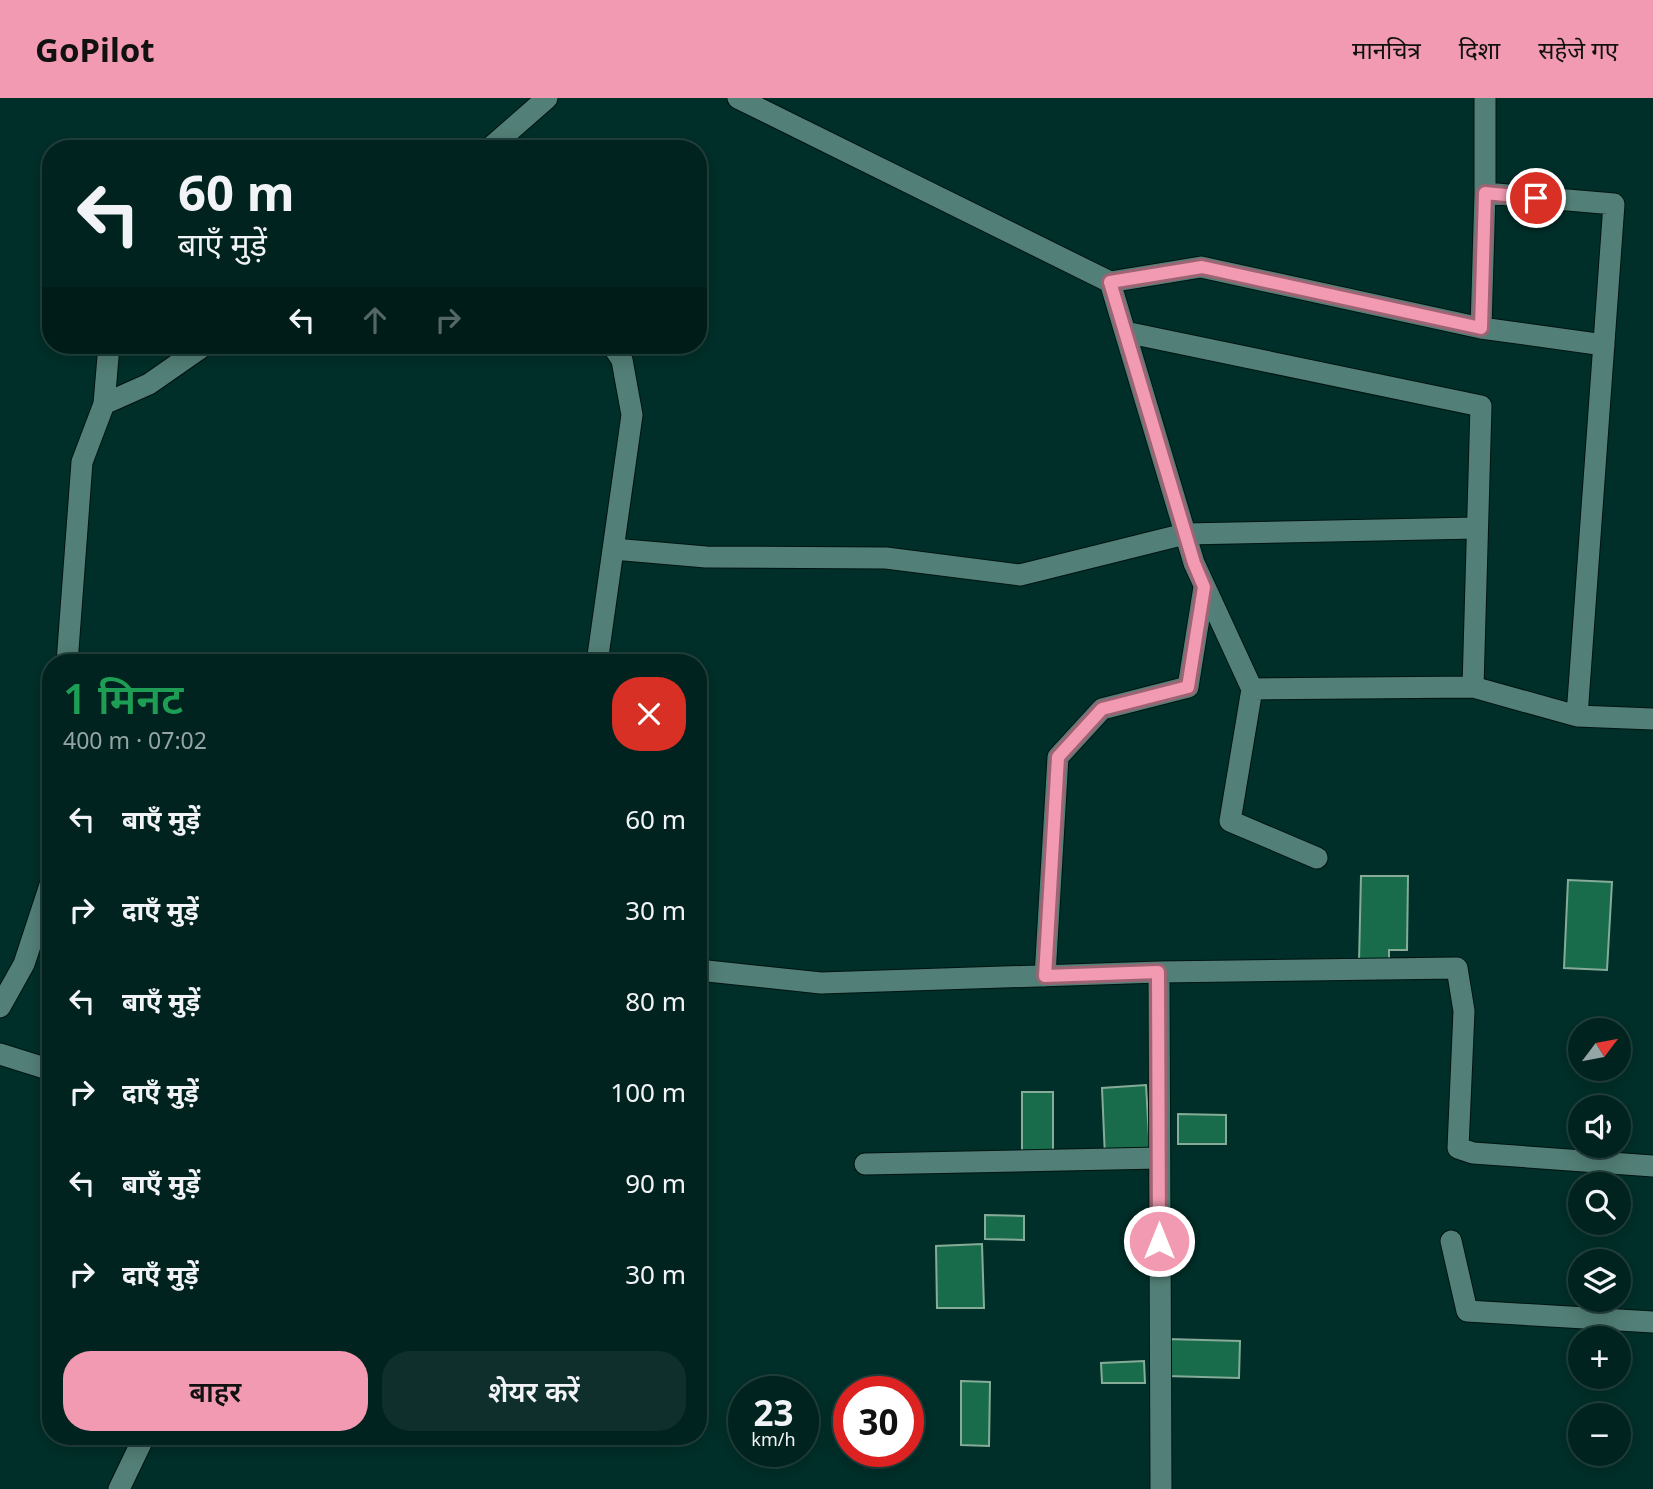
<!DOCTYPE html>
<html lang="hi">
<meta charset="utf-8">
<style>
:root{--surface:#00231f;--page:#0e2f2c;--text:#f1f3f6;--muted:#95a4a4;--line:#22403d;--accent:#f19ab2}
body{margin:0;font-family:"Noto Sans","Noto Sans Devanagari",sans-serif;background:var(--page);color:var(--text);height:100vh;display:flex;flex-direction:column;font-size:26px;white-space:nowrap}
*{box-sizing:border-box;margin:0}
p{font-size:23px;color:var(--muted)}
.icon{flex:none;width:38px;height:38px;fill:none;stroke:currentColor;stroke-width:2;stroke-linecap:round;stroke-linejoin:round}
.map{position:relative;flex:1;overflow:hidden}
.drawer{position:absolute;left:42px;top:556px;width:665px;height:791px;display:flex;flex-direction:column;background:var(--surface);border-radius:28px;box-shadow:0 4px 18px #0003,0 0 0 2px var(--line)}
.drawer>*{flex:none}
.banner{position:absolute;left:42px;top:42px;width:665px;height:214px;border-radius:28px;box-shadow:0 4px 18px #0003,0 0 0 2px var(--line);background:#00231f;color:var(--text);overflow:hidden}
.needle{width:46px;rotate:58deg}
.tools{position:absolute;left:1568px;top:920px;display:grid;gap:14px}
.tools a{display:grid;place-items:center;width:63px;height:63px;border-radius:50%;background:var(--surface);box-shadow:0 4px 18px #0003,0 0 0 2px var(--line);font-size:35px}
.speed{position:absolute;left:728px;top:1278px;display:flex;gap:14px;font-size:35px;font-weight:700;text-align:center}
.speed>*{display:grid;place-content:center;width:91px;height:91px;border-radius:50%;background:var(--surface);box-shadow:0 4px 18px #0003,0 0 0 2px var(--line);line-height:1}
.speed small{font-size:18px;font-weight:400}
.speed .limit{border:10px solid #d22;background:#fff;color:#111}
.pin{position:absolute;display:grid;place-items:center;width:60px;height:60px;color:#fff;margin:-30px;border:4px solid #fff;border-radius:50%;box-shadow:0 2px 7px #0007}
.me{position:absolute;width:77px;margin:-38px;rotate:0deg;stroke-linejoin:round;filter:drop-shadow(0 0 5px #0008)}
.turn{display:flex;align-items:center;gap:24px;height:147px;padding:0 21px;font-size:32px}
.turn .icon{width:91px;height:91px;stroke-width:2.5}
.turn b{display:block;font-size:49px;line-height:60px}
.lanes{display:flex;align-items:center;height:66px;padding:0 21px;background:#0003;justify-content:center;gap:35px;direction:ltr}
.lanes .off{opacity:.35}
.round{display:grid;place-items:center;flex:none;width:74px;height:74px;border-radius:28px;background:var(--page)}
.head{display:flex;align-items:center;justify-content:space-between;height:119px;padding:0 21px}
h1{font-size:42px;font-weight:600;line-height:52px;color:#1e9e55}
.button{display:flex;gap:14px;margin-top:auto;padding:14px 21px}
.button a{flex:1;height:80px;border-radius:28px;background:var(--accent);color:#111;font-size:28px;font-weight:600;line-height:80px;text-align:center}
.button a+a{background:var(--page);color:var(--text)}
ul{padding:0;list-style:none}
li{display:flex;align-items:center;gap:21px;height:91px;padding:0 21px}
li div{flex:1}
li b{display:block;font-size:26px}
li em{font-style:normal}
header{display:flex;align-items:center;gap:42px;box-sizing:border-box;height:98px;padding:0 35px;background:var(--accent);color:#111}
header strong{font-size:33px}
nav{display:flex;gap:38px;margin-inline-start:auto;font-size:24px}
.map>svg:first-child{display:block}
.building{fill:#186b4b;stroke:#86ac98;stroke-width:2}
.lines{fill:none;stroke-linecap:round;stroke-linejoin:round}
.minor-casing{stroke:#001411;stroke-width:23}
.minor{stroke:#527f77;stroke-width:21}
.route-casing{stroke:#9d6474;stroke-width:18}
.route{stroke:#f19ab2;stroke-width:12}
</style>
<header>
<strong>GoPilot</strong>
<nav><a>मानचित्र</a><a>दिशा</a><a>सहेजे गए</a></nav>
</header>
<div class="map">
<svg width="1653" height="1391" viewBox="0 0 1653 1391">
<rect width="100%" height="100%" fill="#002f29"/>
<!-- building -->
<path class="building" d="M1361,778H1408L1407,852H1389V864H1359Z
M1568,782L1612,784L1607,872L1564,870Z
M1146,987L1150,1057L1105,1059L1102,990Z
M1022,994H1053V1057H1022Z
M1178,1016L1226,1017V1046H1178Z
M985,1117L1024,1118V1142L985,1141Z
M982,1146L984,1210H937L936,1148Z
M1167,1241L1240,1243L1239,1280L1166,1278Z
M1144,1263L1145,1285H1102L1101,1265Z
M961,1283L990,1284L989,1348L961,1347Z"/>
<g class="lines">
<defs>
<path id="minor" d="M738,0L1110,184L1194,465L1252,591L1230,723L1317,760
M1485,0V95L1614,106L1577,618L1653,621
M489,51L547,0
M1110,184L1201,169L1481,230L1604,247
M1481,230L1485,95
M1125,234L1481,308L1473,589
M104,306L149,286L205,247
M613,451L706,459L886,460L1020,477L1185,436L1477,430
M67,565L82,364L104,306L109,247
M597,565L632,317L622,262L612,247
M1252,591L1473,589L1577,618
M698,872L821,885L1159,874L1457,870L1464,913L1458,1050L1473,1055L1653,1068
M1159,874L1161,1391
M1045,878L1058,659L1102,611L1188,589L1204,489
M0,909L24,866L51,784
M0,956L51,972
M865,1066L1159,1060
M1451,1143L1467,1213L1653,1224
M119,1391L144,1339"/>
</defs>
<!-- minor casing -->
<use href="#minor" class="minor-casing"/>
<!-- minor -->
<use href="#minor" class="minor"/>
</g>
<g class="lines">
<defs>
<path id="route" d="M1159,1143L1158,874L1045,878L1058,659L1102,611L1188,589L1204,489L1194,465L1110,184L1202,169L1481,230L1485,95L1536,100"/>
</defs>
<!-- route casing -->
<use href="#route" class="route-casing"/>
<!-- route -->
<use href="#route" class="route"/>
</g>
</svg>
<div class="tools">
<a><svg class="needle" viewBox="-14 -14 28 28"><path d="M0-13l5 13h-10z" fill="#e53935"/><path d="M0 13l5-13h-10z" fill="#95a4a4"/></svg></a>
<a><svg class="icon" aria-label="sound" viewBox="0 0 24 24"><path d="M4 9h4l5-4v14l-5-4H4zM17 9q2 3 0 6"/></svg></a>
<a><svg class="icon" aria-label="search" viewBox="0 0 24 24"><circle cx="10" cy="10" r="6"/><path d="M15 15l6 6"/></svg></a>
<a><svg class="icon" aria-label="layers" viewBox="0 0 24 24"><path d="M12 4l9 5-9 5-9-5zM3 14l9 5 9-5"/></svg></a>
<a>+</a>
<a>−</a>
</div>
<div class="speed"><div>23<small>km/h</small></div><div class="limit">30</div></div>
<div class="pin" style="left:1536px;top:100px;background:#d93025"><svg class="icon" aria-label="arrive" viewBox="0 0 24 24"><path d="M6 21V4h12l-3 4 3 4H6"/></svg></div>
<svg class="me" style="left:1159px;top:1143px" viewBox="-20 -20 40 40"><circle r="17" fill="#f19ab2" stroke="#fff" stroke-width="3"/><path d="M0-11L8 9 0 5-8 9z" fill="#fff"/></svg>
<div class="banner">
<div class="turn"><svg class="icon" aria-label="left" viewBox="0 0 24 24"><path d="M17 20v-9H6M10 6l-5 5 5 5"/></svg><div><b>60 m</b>बाएँ मुड़ें</div></div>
<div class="lanes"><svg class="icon" aria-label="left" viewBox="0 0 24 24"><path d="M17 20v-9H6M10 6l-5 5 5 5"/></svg><svg class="icon off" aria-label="ahead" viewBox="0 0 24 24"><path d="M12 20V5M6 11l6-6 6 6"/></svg><svg class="icon off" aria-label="right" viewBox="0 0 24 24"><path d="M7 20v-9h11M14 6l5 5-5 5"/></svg></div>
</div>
<section class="drawer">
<div class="head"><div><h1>1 मिनट</h1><p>400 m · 07:02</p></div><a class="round" style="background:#d93025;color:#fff"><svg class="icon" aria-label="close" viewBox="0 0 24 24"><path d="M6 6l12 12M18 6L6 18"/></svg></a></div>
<ul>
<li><svg class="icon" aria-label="left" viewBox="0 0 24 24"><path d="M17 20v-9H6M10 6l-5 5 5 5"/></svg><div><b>बाएँ मुड़ें</b></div><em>60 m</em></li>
<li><svg class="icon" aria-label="right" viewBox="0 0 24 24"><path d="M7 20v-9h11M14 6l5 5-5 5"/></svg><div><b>दाएँ मुड़ें</b></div><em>30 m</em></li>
<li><svg class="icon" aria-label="left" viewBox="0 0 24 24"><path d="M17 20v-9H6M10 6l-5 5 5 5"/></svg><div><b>बाएँ मुड़ें</b></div><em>80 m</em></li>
<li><svg class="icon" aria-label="right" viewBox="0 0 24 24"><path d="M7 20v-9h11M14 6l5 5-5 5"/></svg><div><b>दाएँ मुड़ें</b></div><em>100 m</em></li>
<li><svg class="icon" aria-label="left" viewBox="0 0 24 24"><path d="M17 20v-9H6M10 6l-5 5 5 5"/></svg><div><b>बाएँ मुड़ें</b></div><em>90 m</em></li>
<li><svg class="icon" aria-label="right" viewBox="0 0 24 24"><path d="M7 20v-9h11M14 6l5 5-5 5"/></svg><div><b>दाएँ मुड़ें</b></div><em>30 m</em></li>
</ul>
<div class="button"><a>बाहर</a><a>शेयर करें</a></div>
</section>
</div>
